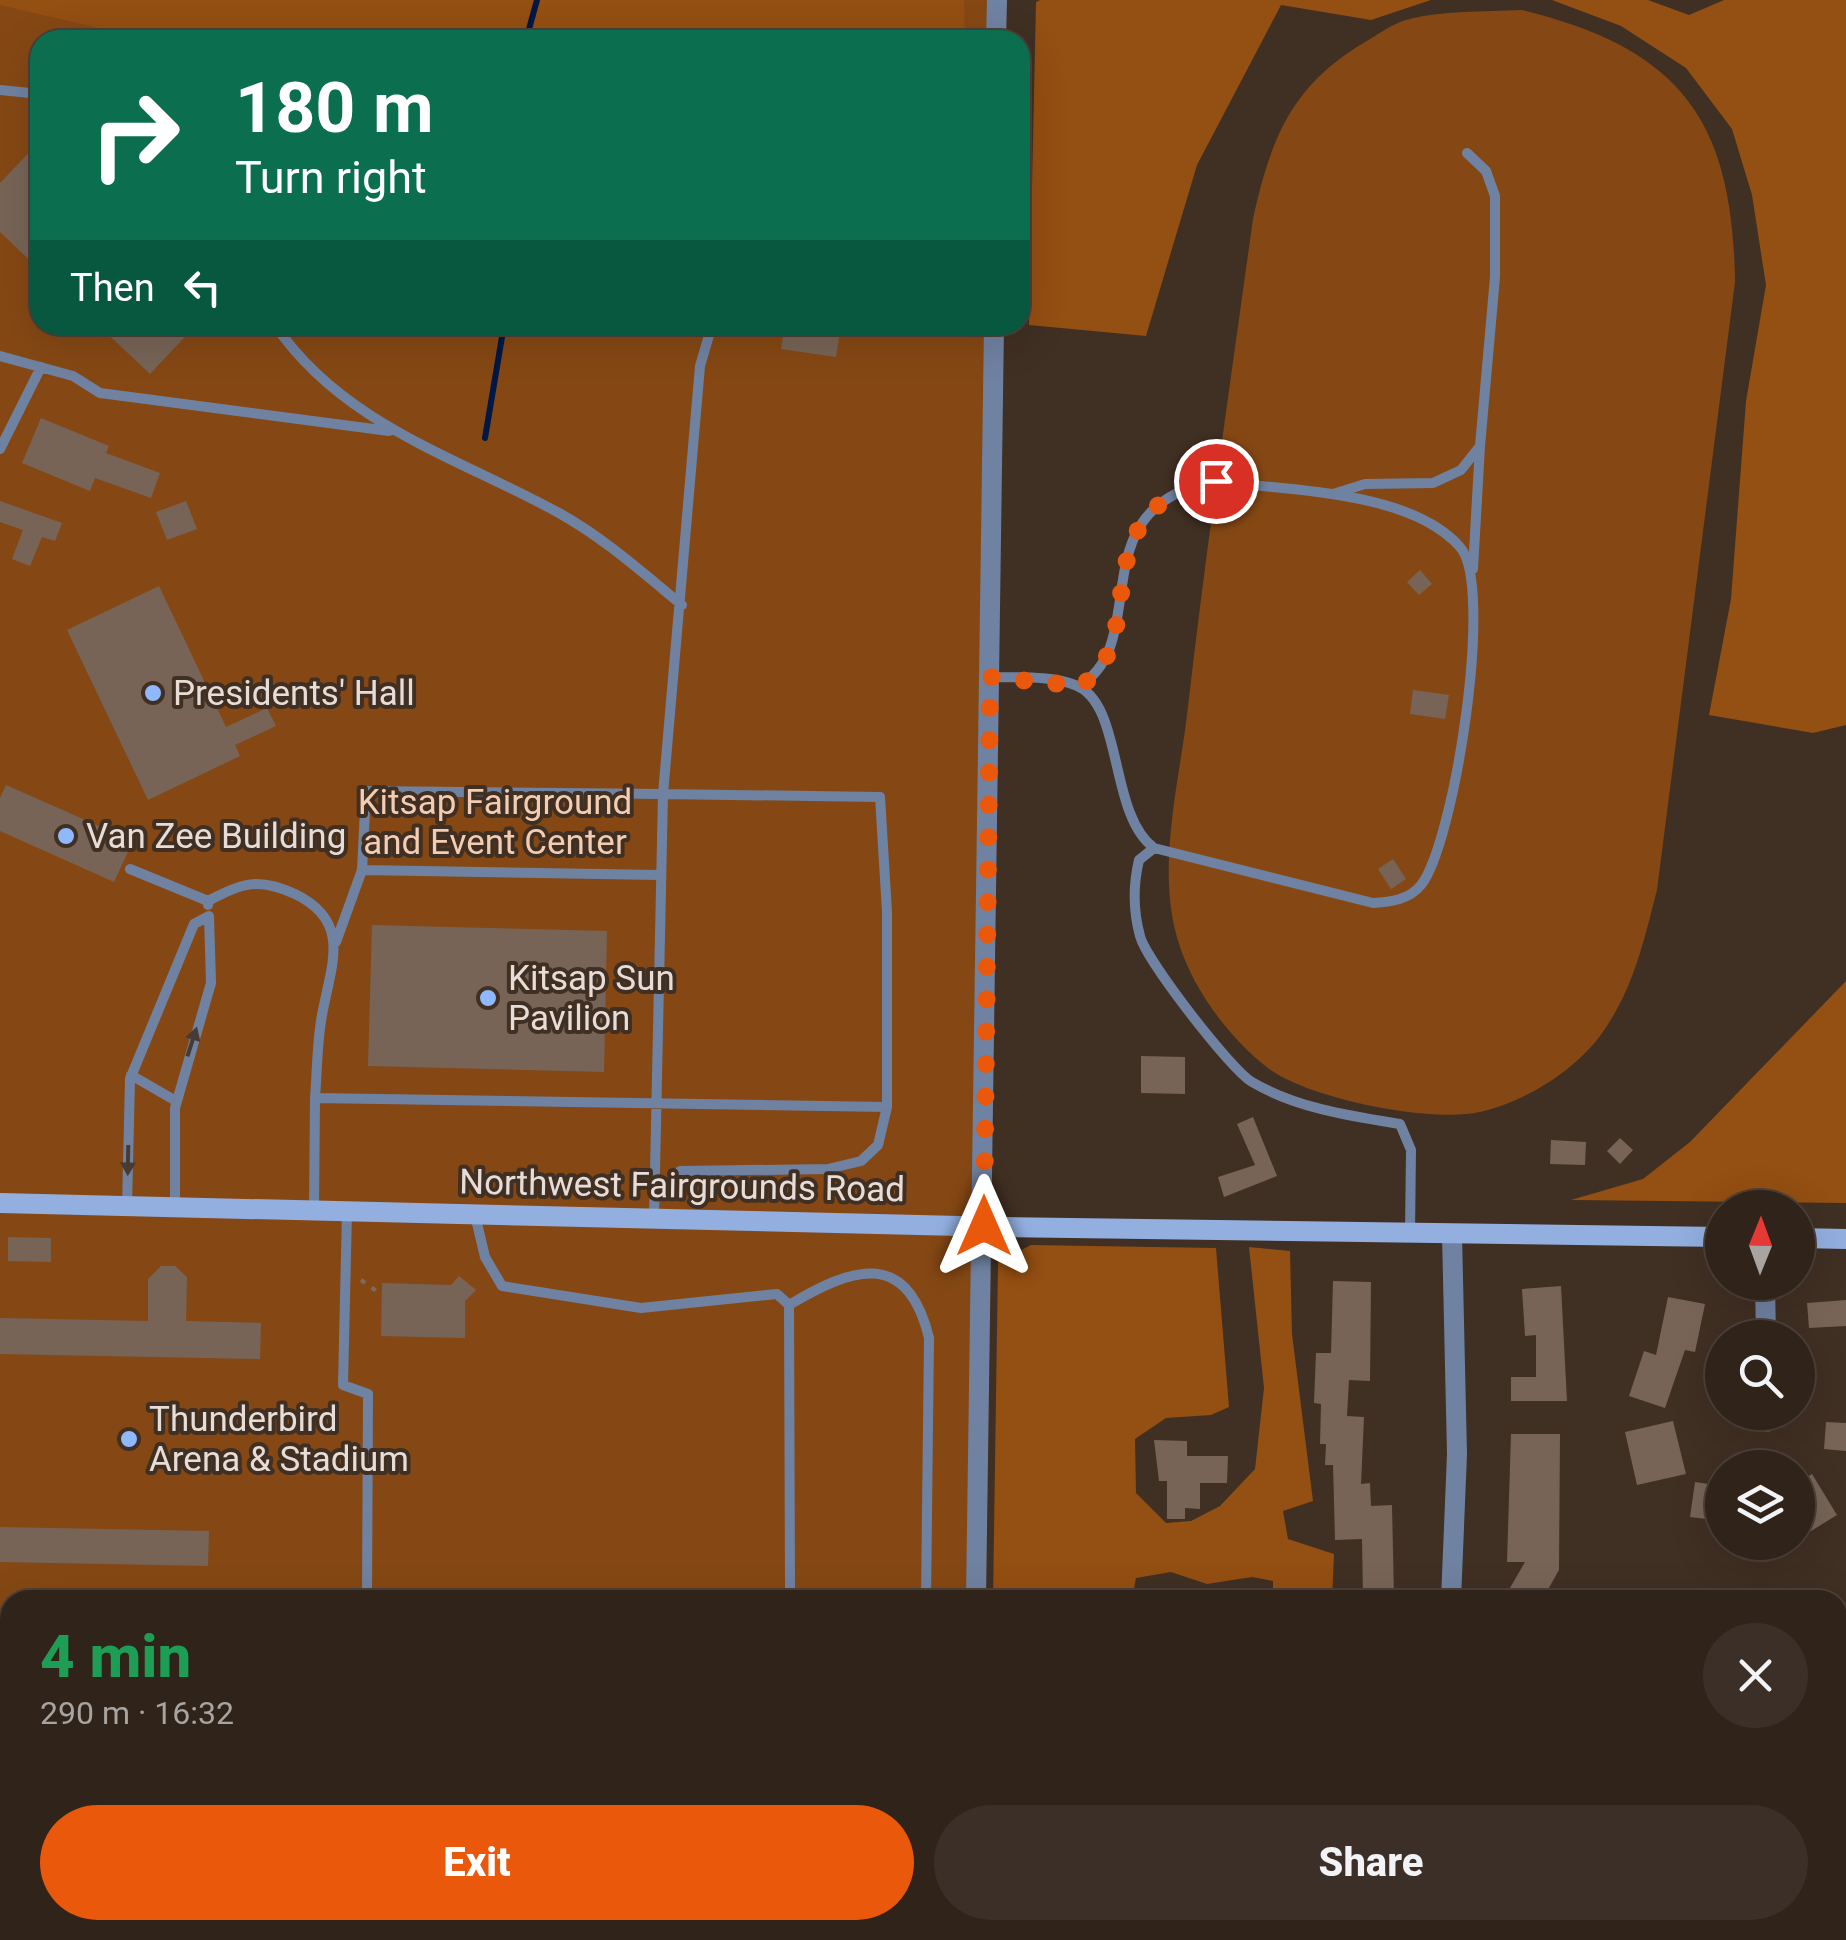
<!DOCTYPE html>
<meta charset="utf-8">
<style>
:root{--surface:#30231a;--page:#3c2f27;--text:#f1f3f6;--muted:#a8a4a2;--line:#4b4039;--accent:#ea580c}
body{margin:0;font-family:Roboto,sans-serif;background:var(--page);color:var(--text);height:100vh;display:flex;flex-direction:column;font-size:38px;white-space:nowrap}
*{box-sizing:border-box;margin:0}
p{font-size:32px;color:var(--muted)}
.icon{flex:none;width:55px;height:55px;fill:none;stroke:currentColor;stroke-width:2;stroke-linecap:round;stroke-linejoin:round}
.map{position:relative;flex:1;overflow:hidden}
.drawer{position:absolute;left:0px;top:1590px;width:1848px;height:350px;display:flex;flex-direction:column;background:var(--surface);border-radius:30px 30px 0 0;box-shadow:0 10px 40px #0002,0 0 0 2px var(--line)}
.drawer>*{flex:none}
.hud{position:absolute;left:30px;top:30px;width:1000px;height:305px;border-radius:30px;box-shadow:0 10px 40px #0002,0 0 0 2px var(--line);background:#0b6e4f;color:#fff;overflow:hidden}
.needle{width:65px;rotate:1deg}
.tools{position:absolute;left:1705px;top:1190px;display:grid;gap:20px}
.tools a{display:grid;place-items:center;width:110px;height:110px;border-radius:50%;background:var(--surface);box-shadow:0 10px 40px #0002,0 0 0 2px var(--line);font-size:50px}
.pin{position:absolute;display:grid;place-items:center;width:85px;height:85px;color:#fff;margin:-42px;border:5px solid #fff;border-radius:50%;box-shadow:0 2px 10px #0007}
.me{position:absolute;width:110px;margin:-55px;rotate:0deg;stroke-linejoin:round;filter:drop-shadow(0 0 8px #0008)}
.turn{display:flex;align-items:center;gap:35px;height:210px;padding:0 40px;font-size:45px}
.turn .icon{width:130px;height:130px;stroke-width:2.5}
.turn b{display:block;font-size:70px;line-height:85px}
.then{display:flex;align-items:center;height:95px;padding:0 40px;background:#0003;gap:20px;font-size:38px}
.round{display:grid;place-items:center;flex:none;width:105px;height:105px;border-radius:52px;background:var(--page)}
.summary{display:flex;align-items:center;justify-content:space-between;height:170px;padding:0 40px}
h1{font-size:60px;font-weight:800;line-height:75px;color:#1e9e55}
.cta{display:flex;gap:20px;margin-top:auto;padding:20px 40px}
.cta a{flex:1;height:115px;border-radius:60px;background:var(--accent);color:#fff;font-size:40px;font-weight:800;line-height:115px;text-align:center}
.cta a+a{background:var(--page);color:var(--text)}
.map>svg:first-child{display:block}
.green{fill:#854814}
.forest{fill:#944f12}
.lines{fill:none;stroke-linecap:round;stroke-linejoin:round}
.stream{stroke:#011846;stroke-width:6}
.building{fill:#776457}
.path{stroke:#7b6c62;stroke-width:4;stroke-dasharray:5 8;stroke-linecap:butt}
.service{stroke:#7082a1;stroke-width:10}
.minor{stroke:#7082a1;stroke-width:20}
.tertiary{stroke:#7082a1;stroke-width:20}
.secondary{stroke:#92afe0;stroke-width:20}
.oneway{fill:#473b36}
.route{stroke:#ea580c;stroke-width:18;stroke-dasharray:0 32.4}
.poi-dot{fill:#90b8fd;stroke:#402f23;stroke-width:4}
.labels{text-anchor:middle;dominant-baseline:central;stroke-width:8;stroke-linejoin:round;paint-order:stroke}
.poi-label{font-size:35px;fill:#e8ddd6;stroke:#402f23;text-anchor:start}
.park-label{font-size:35px;fill:#f3ccb1;stroke:#402f23}
.street-label{font-size:35px;fill:#e8ddd6;stroke:#402f23}
</style>
<div class="map">
<svg width="1846" height="1940" viewBox="0 0 1846 1940">
<rect width="100%" height="100%" fill="#402f23"/>
<!-- green -->
<path class="green" d="M0,0H997L996,40H40V325H994L976,1600H10V1930H971V1940H0Z
M1522,10C1681,49 1733,120 1735,282L1657,890C1643,944 1633,991 1600,1036C1573,1072 1524,1102 1480,1112C1430,1123 1309,1099 1268,1068C1231,1040 1195,992 1180,947C1155,874 1178,789 1187,715C1206,549 1230,384 1253,219C1271,138 1291,86 1365,42C1377,35 1392,24 1406,20C1442,10 1485,12 1522,10Z"/>
<!-- forest -->
<path class="forest" d="M0,0H964L965,40H128L124,34L0,5Z
M1040,0H1431L1371,20L1281,5L1197,165L1146,336L1029,325L1036,2Z
M1552,0H1648L1689,15L1724,0H1846V725L1813,733L1709,715L1731,599L1746,401L1766,285L1752,195L1732,129L1686,68L1621,26Z
M1846,981V1203L1571,1200L1643,1179L1690,1142Z
M1031,1245L1216,1248L1229,1407L1211,1415L1166,1418L1135,1439L1136,1493L1166,1523L1191,1521L1220,1506L1255,1469L1264,1388L1249,1247L1290,1251L1292,1334L1313,1501L1283,1511L1288,1539L1334,1554L1332,1600H1273V1581L1252,1577L1207,1584L1171,1572L1136,1578L1132,1600H993L998,1262Z
M987,1930H1031L1029,1940H986Z
M1211,1930H1269L1271,1940H1204Z"/>
<g class="lines">
<!-- stream -->
<path class="stream" d="M526,40L537,0
M485,438L504,325"/>
</g>
<!-- building -->
<path class="building" d="M40,141V270L0,232V183Z
M98,325H196L150,374Z
M785,325H841L836,357L781,349Z
M41,418L109,446L106,453L160,473L151,498L95,478L90,491L22,463Z
M0,501L62,523L55,541L42,537L30,566L12,559L23,530L0,522Z
M186,501L197,529L167,540L156,512Z
M1420,570L1432,584L1419,595L1407,582Z
M159,586L226,727L267,708L276,726L235,745L240,756L148,800L67,630Z
M1413,690L1449,695L1445,719L1410,714Z
M6,785L133,841L114,882L0,831V798Z
M1393,859L1406,879L1391,889L1378,869Z
M372,925L607,931L604,1072L368,1066Z
M1141,1056L1185,1057V1094L1141,1093Z
M1253,1117L1277,1176L1224,1197L1218,1177L1255,1165L1237,1124Z
M1620,1138L1633,1150L1620,1164L1607,1151Z
M1551,1140L1586,1142L1585,1165L1550,1164Z
M8,1237L51,1238V1262L8,1261Z
M161,1266H175L187,1277L186,1321L261,1323L260,1359L0,1354V1318L148,1321V1279Z
M459,1276L476,1290L465,1301V1338L381,1336L382,1283L451,1285Z
M1333,1281L1371,1282L1370,1381L1349,1380L1347,1416L1364,1417L1361,1484L1370,1483L1371,1506L1392,1505L1394,1598H1363L1362,1539L1335,1540L1333,1465H1325L1326,1444H1320L1321,1404L1314,1403L1316,1353H1331Z
M1561,1286L1567,1401H1511V1377H1536V1335L1525,1336L1522,1289Z
M1668,1297L1705,1304L1695,1352L1685,1350L1665,1408L1629,1396L1644,1351L1656,1355Z
M1846,1300V1326L1809,1328L1807,1303Z
M1673,1421L1686,1474L1637,1485L1625,1432Z
M1826,1422L1846,1423V1451L1824,1449Z
M1511,1434H1560L1559,1570L1542,1600H1503L1525,1562H1507Z
M1154,1440L1187,1441V1456H1228L1227,1483H1200V1509L1185,1508V1519H1167V1481H1159Z
M1812,1474L1837,1515L1798,1539V1483Z
M1695,1482L1722,1486V1521L1690,1517Z
M0,1527L209,1531L208,1566L0,1562Z"/>
<g class="lines">
<!-- path -->
<path class="path" d="M361,1280L382,1295"/>
<!-- service -->
<path class="service" d="M0,90L40,94
M275,325C343,425 459,458 559,513C604,538 643,573 682,605
M0,356L73,376L100,393L389,431
M0,449L41,367
M1333,494L1365,484L1433,483L1461,470L1480,446L1495,277V196L1486,171L1467,153
M1473,569L1480,446
M990,677C1017,678 1049,675 1075,685C1124,703 1108,814 1154,848L1373,903C1390,902 1409,900 1421,885C1454,844 1495,586 1460,547C1410,490 1288,491 1216,481C1076,506 1155,641 1079,686
M1154,848L1139,860C1133,885 1133,910 1140,936C1146,960 1231,1070 1252,1082C1296,1108 1350,1116 1400,1124L1411,1150L1410,1232
M130,869L208,901V905
M362,870L660,875
M208,901C243,883 258,877 295,894C355,923 329,969 321,1021C317,1046 317,1073 315,1098
M336,942L362,870L366,791L663,794L700,366L712,325
M131,1075L176,1101
M127,1206L130,1079L194,924L209,916L211,983L175,1108V1206
M314,1210L315,1098L887,1107
M347,1211L343,1385L368,1394L367,1600
M475,1215L485,1257L502,1286L641,1308L777,1294L789,1305C851,1268 907,1247 929,1338L926,1600
M654,1218L663,794L880,797L887,912V1107L878,1145L861,1161L828,1169L680,1171
M714,1600H781L790,1591L789,1305"/>
<!-- minor -->
<path class="minor" d="M1765,1282L1766,1338
M1767,1412V1422
M1451,1600L1457,1454L1452,1234
M1838,1747L1846,1749
M1470,1930L1478,1940"/>
<!-- tertiary -->
<path class="tertiary" d="M996,40L997,0
M976,1600L994,325
M971,1940V1930"/>
<!-- secondary -->
<path class="secondary" d="M0,1203L1002,1227L1722,1237
M1798,1238L1846,1239"/>
</g>
<!-- one-way arrows -->
<defs><path id="oneway-solid" d="M-6-.8H1V-3.2L6.5 0L1 3.2V.8H-6Z" transform="scale(2.5)"/></defs>
<g class="oneway">
<use href="#oneway-solid" transform="translate(192 1042) rotate(-72)"/>
<use href="#oneway-solid" transform="translate(128 1160) rotate(91)"/>
</g>
<g class="lines">
<!-- route -->
<path class="route" d="M984,1226L990,677L1080,686C1155,641 1076,507 1216,481"/>
</g>
<!-- markers -->
<g class="poi-dot">
<circle cx="153" cy="693" r="10"/>
<circle cx="66" cy="836" r="10"/>
<circle cx="488" cy="998" r="10"/>
<circle cx="129" cy="1439" r="10"/>
</g>
<g class="labels">
<!-- poi labels -->
<g class="poi-label">
<text x="173" y="693">Presidents' Hall</text>
<text x="86" y="836">Van Zee Building</text>
<text x="508" y="978">Kitsap Sun<tspan x="508" dy="40">Pavilion</tspan></text>
<text x="149" y="1419">Thunderbird<tspan x="149" dy="40">Arena &amp; Stadium</tspan></text>
</g>
<!-- park labels -->
<g class="park-label">
<text x="495" y="802">Kitsap Fairground<tspan x="495" dy="40">and Event Center</tspan></text>
</g>
<!-- street labels -->
<g class="street-label">
<text transform="translate(682 1186) rotate(1)">Northwest Fairgrounds Road</text>
</g>
</g>
</svg>
<div class="tools">
<a><svg class="needle" viewBox="-14 -14 28 28"><path d="M0-13l5 13h-10z" fill="#e53935"/><path d="M0 13l5-13h-10z" fill="#a8a4a2"/></svg></a>
<a><svg class="icon" aria-label="search" viewBox="0 0 24 24"><circle cx="10" cy="10" r="6"/><path d="M15 15l6 6"/></svg></a>
<a><svg class="icon" aria-label="layers" viewBox="0 0 24 24"><path d="M12 4l9 5-9 5-9-5zM3 14l9 5 9-5"/></svg></a>
</div>
<div class="pin" style="left:1216px;top:481px;background:#d93025"><svg class="icon" aria-label="arrive" viewBox="0 0 24 24"><path d="M6 21V4h12l-3 4 3 4H6"/></svg></div>
<svg class="me" style="left:984px;top:1226px" viewBox="-20 -20 40 40"><path d="M0-17L14 15 0 8-14 15z" fill="#ea580c" stroke="#fff" stroke-width="4"/></svg>
<div class="hud">
<div class="turn"><svg class="icon" aria-label="right" viewBox="0 0 24 24"><path d="M7 20v-9h11M14 6l5 5-5 5"/></svg><div><b>180 m</b>Turn right</div></div>
<div class="then">Then<svg class="icon" aria-label="left" viewBox="0 0 24 24"><path d="M17 20v-9H6M10 6l-5 5 5 5"/></svg></div>
</div>
<section class="drawer">
<div class="summary"><div><h1>4 min</h1><p>290 m · 16:32</p></div><a class="round"><svg class="icon" aria-label="close" viewBox="0 0 24 24"><path d="M6 6l12 12M18 6L6 18"/></svg></a></div>
<div class="cta"><a>Exit</a><a>Share</a></div>
</section>
</div>
